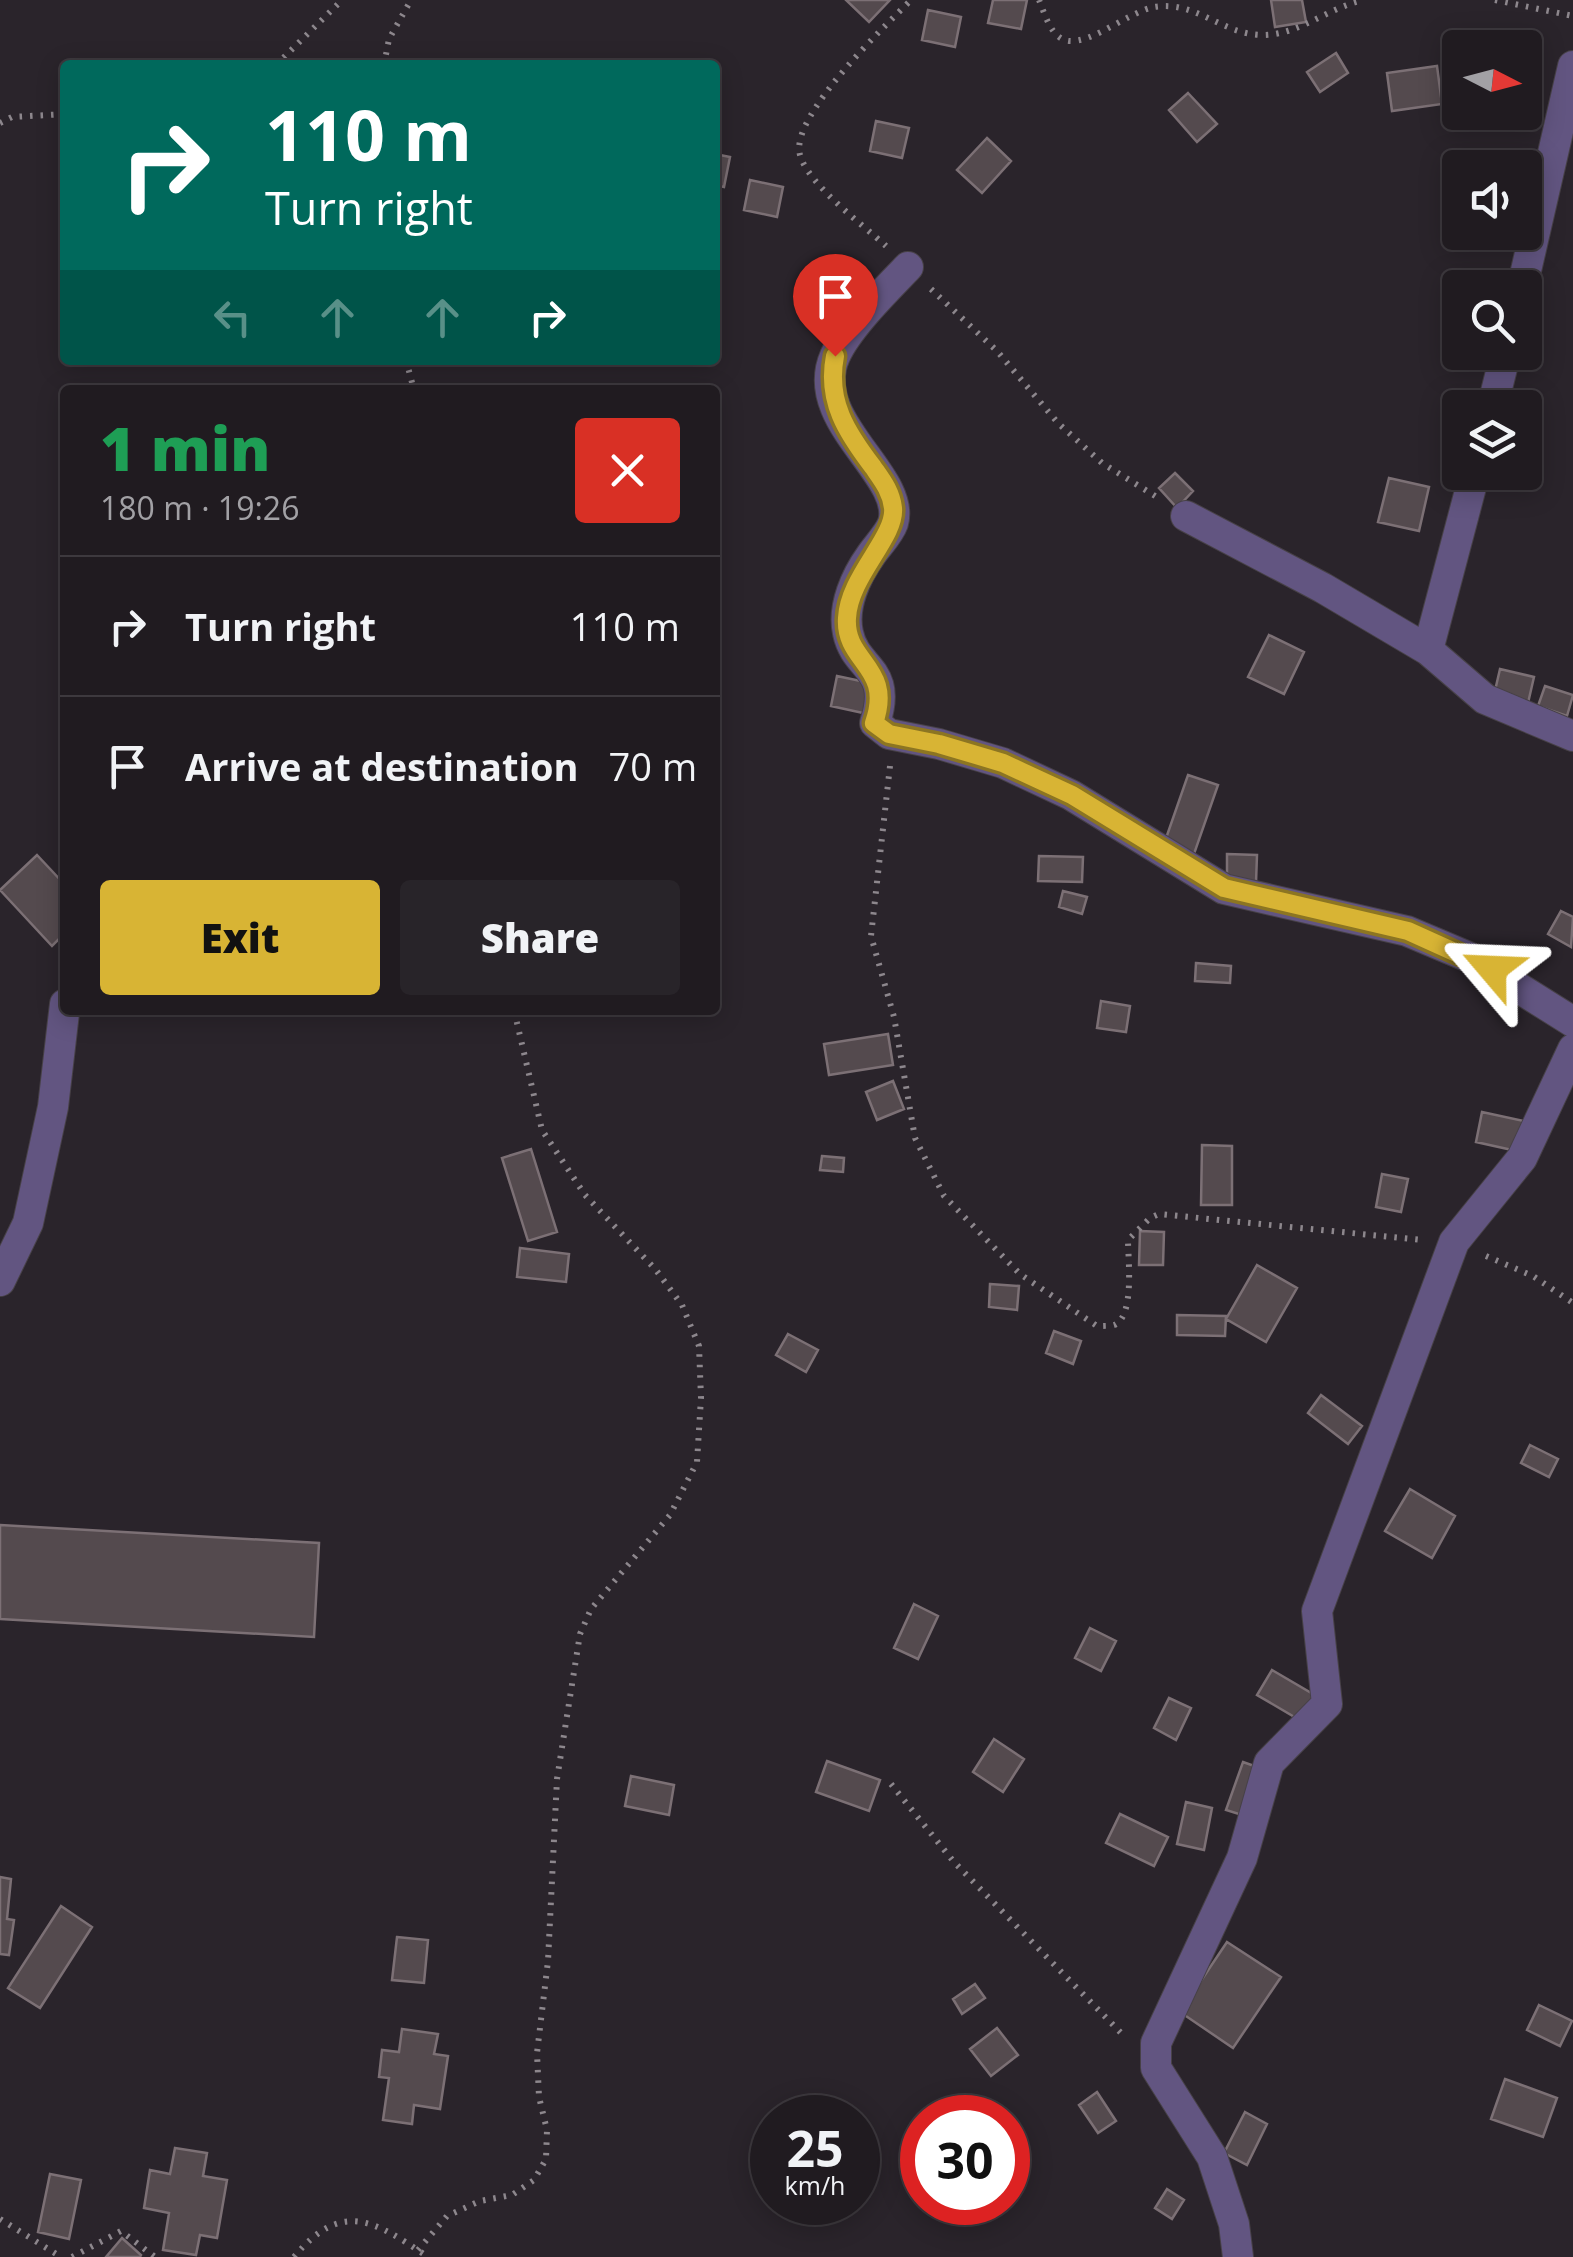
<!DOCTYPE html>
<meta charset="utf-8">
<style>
:root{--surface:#201b20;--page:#282429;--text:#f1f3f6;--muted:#a2a1a5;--line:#3d393e;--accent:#d8b434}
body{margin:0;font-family:"Open Sans",sans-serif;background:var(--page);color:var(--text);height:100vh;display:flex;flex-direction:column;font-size:38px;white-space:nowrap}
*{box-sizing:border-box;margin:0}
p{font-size:32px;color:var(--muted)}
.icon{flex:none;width:55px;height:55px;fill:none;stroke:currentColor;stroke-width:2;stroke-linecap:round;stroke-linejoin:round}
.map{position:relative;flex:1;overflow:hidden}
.drawer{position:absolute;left:60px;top:385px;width:660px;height:630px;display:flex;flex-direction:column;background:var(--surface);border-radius:10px;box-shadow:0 5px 25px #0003,0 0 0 2px var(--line)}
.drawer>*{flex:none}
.banner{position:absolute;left:60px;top:60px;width:660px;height:305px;border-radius:10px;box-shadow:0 5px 25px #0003,0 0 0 2px var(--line);background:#00695c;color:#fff;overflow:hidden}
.needle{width:65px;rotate:96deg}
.tools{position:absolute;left:1442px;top:30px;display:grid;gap:20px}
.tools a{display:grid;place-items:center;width:100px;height:100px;border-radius:10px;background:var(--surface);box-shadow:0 5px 25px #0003,0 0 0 2px var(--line);font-size:50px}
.speed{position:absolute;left:750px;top:2095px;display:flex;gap:20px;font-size:50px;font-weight:700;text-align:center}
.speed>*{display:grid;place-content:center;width:130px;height:130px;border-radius:50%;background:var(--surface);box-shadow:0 5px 25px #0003,0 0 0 2px var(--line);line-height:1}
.speed small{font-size:25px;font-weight:400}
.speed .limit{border:15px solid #d22;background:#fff;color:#111}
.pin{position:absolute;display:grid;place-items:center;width:85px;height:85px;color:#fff;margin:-102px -42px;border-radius:50% 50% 50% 0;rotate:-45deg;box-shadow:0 0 10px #0007}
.pin .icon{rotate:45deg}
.me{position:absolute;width:110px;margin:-55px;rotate:296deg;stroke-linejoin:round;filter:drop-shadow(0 0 8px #0008)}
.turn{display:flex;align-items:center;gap:35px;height:210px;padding:0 40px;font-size:45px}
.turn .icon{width:130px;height:130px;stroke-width:2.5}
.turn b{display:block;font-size:70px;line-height:85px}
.lanes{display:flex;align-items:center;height:95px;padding:0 40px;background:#0003;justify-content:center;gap:50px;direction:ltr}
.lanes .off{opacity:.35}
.round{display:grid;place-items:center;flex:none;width:105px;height:105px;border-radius:10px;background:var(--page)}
.head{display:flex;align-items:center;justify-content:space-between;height:170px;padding:0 40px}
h1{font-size:60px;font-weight:800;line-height:75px;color:#1e9e55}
.primary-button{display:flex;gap:20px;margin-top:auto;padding:20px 40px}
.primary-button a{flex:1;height:115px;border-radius:10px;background:var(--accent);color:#111;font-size:40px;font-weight:800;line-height:115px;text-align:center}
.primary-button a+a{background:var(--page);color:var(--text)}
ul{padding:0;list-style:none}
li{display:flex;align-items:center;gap:30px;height:140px;padding:0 40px;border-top:2px solid var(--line)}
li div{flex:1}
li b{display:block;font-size:38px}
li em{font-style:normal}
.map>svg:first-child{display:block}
.building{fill:#544a4e;stroke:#7c7075;stroke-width:2.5}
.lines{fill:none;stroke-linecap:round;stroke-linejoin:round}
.minor-casing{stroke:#474147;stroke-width:32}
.path{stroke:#8d878d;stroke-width:6;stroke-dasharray:2.5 8;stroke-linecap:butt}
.minor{stroke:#625581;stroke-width:30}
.route-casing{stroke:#8c7522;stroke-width:25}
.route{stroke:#d8b434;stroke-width:18}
</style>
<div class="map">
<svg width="1573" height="2257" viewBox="0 0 1573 2257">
<rect width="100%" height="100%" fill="#2a242b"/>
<!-- building -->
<path class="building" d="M846,0H890L869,22Z
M993,0H1027L1021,29L988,23Z
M1271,0H1302L1306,22L1275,27Z
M928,10L961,17L955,47L922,40Z
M1336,53L1348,73L1320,92L1307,72Z
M1437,66L1442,104L1392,111L1387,73Z
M1188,93L1217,124L1197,142L1169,110Z
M876,121L909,128L902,158L870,151Z
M987,138L1011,161L982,193L957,170Z
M715,154L730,157L724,187L715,185Z
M750,180L783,187L777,217L744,210Z
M1460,212V232H1487L1486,241L1458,240Z
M1175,473L1193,491L1177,508L1159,488Z
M1389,478L1429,487L1419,531L1378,522Z
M1269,635L1304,652L1284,694L1248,677Z
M1500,669L1534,677L1528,703L1494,695Z
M837,676L870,683L863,713L831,706Z
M1545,686L1573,695L1567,716L1538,706Z
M1188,775L1218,785L1194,854L1164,844Z
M1227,854L1257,855L1256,883L1227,882Z
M37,855L65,885V933L52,946L0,890Z
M1039,856L1083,857L1082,882L1038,881Z
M1063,891L1087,897L1082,914L1059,907Z
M1561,911L1573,917L1571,947L1548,934Z
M1196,963L1231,966L1230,983L1195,981Z
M1101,1001L1130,1006L1126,1032L1097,1028Z
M888,1034L893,1065L829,1075L824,1044Z
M893,1081L904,1109L877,1120L866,1092Z
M1482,1112L1528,1122L1521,1152L1476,1142Z
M1202,1145L1232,1146V1205H1201Z
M531,1149L557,1232L528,1241L502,1158Z
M822,1156L844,1158L843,1172L820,1170Z
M1382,1174L1408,1179L1401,1212L1376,1207Z
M1140,1231L1164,1232L1163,1265H1139Z
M520,1248L569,1254L566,1282L517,1277Z
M1257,1265L1297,1288L1266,1342L1226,1319Z
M990,1284L1019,1286L1017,1310L989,1307Z
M1177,1315L1226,1316L1225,1336L1177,1335Z
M1054,1331L1081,1341L1073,1364L1046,1353Z
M788,1334L818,1350L806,1372L776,1355Z
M1321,1395L1362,1426L1348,1444L1308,1413Z
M1530,1445L1558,1459L1549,1477L1521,1463Z
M1410,1489L1455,1516L1432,1558L1385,1531Z
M0,1525L319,1543L314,1637L0,1619Z
M914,1604L938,1616L918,1659L894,1648Z
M1090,1628L1116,1641L1101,1671L1075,1658Z
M1272,1670L1318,1697L1303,1722L1257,1695Z
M1169,1698L1191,1708L1176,1740L1154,1728Z
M994,1739L1024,1759L1003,1792L973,1772Z
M827,1761L880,1780L869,1811L816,1792Z
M1243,1762L1260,1768L1242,1815L1226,1810Z
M631,1776L674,1785L669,1815L625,1806Z
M1186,1802L1212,1808L1204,1850L1177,1844Z
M1120,1814L1168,1837L1154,1866L1106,1843Z
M0,1877L11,1879L7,1919L14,1920L9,1955L0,1954Z
M61,1906L92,1927L40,2008L8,1988Z
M397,1937L428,1940L424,1983L392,1980Z
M1227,1942L1281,1977L1233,2048L1180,2012Z
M975,1984L985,1998L962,2014L953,1999Z
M1539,2005L1572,2021L1560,2046L1527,2030Z
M997,2028L1018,2055L991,2076L970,2049Z
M402,2029L438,2034L434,2054L448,2056L440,2109L414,2105L412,2124L383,2120L389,2078L379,2077L382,2050L399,2052Z
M1505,2079L1557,2098L1543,2137L1491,2119Z
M1097,2092L1116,2121L1098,2133L1079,2105Z
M1245,2112L1267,2124L1247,2165L1224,2153Z
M175,2148L207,2153L203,2176L227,2180L217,2238L200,2235L196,2255L163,2250L169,2213L144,2208L150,2170L170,2174Z
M50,2174L81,2180L69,2239L38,2232Z
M1167,2189L1184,2200L1172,2219L1155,2208Z
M122,2238L141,2255L140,2257H106Z"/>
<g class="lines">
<defs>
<path id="minor" d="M908,267C886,290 848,327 835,356C806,421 907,475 893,523C889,534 878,545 871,555C856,576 842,606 848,633C856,671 893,667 875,723L889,734L939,744L1003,763L1071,795L1224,889L1407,931L1471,958L1573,1022
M1522,288L1573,66
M1492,408L1506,352
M1186,516L1323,588L1428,650L1485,699L1573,736
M1428,650L1475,472
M0,1281L28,1223L53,1107L65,1004
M1238,2257L1234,2224L1212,2157L1156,2068V2043L1242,1858L1269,1763L1327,1704L1317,1611L1454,1242L1522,1158L1573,1049"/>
</defs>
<!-- minor casing -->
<use href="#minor" class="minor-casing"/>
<!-- path -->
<path class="path" d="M1039,0C1045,14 1051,39 1069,41C1093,43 1129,12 1154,7C1196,0 1222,35 1263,35C1299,35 1329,7 1364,0
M1495,0L1573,16
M276,65L342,0
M384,65L389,39L411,0
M0,123L12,117L65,114
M886,246C863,225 808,184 800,155C789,117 885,26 911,0
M931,289L997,351L1058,423L1102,463L1160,499
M406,360L414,390
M890,766L871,936L894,1017L915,1138L944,1196L1020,1274L1097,1326C1100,1326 1111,1326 1114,1325C1135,1317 1128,1259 1128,1240L1150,1218L1159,1214L1422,1240
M1486,1256L1533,1276L1573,1303
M891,1784L954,1862L1123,2035
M0,2219L61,2257
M418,2250L447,2216L480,2201L512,2195L534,2180L546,2159L547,2130L539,2097L537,2053L548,1961L557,1779L580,1634L591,1609L670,1515L697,1462L701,1398L699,1346L682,1305L656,1270L585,1195L542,1130L514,1010
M72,2257L121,2231L155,2257
M294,2257C342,2199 375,2221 428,2257"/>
<!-- minor -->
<use href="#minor" class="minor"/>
</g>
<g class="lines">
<defs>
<path id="route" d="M835,356C826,401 847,433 873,467C882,480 891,491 893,508C896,537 849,576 847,618C844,663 894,666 874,723L889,734L939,744L1003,763L1072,795L1224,888L1408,931L1492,969"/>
</defs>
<!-- route casing -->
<use href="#route" class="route-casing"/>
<!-- route -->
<use href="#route" class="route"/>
</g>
</svg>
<div class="tools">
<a><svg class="needle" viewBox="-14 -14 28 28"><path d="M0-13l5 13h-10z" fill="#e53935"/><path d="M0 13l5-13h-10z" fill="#a2a1a5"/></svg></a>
<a><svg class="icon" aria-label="sound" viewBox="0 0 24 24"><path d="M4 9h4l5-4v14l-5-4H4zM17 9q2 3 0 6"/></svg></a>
<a><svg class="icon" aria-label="search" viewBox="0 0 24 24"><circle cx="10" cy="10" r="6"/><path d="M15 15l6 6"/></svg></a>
<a><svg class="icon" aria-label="layers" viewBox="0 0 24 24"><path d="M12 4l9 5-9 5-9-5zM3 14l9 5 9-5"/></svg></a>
</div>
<div class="speed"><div>25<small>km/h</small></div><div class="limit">30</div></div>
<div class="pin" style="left:835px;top:356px;background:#d93025"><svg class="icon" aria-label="arrive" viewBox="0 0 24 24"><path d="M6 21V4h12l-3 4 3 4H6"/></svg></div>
<svg class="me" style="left:1492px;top:969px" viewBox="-20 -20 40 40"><path d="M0-17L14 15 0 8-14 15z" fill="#d8b434" stroke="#fff" stroke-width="4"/></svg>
<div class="banner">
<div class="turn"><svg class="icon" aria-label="right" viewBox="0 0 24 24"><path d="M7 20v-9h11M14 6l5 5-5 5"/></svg><div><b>110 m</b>Turn right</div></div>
<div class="lanes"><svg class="icon off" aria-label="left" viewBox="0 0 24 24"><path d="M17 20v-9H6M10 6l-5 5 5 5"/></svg><svg class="icon off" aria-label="ahead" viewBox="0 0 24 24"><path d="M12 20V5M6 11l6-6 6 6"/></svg><svg class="icon off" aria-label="ahead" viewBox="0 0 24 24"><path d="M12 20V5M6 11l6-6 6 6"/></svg><svg class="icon" aria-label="right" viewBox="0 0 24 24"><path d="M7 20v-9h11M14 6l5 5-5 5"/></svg></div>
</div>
<section class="drawer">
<div class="head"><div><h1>1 min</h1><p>180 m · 19:26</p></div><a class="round" style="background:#d93025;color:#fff"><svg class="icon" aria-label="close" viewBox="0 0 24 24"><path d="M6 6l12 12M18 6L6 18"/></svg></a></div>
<ul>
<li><svg class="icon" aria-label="right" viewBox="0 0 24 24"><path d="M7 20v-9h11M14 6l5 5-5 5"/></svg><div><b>Turn right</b></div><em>110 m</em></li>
<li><svg class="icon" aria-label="arrive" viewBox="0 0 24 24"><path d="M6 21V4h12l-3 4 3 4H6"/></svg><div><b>Arrive at destination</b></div><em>70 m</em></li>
</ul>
<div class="primary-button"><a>Exit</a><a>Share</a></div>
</section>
</div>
